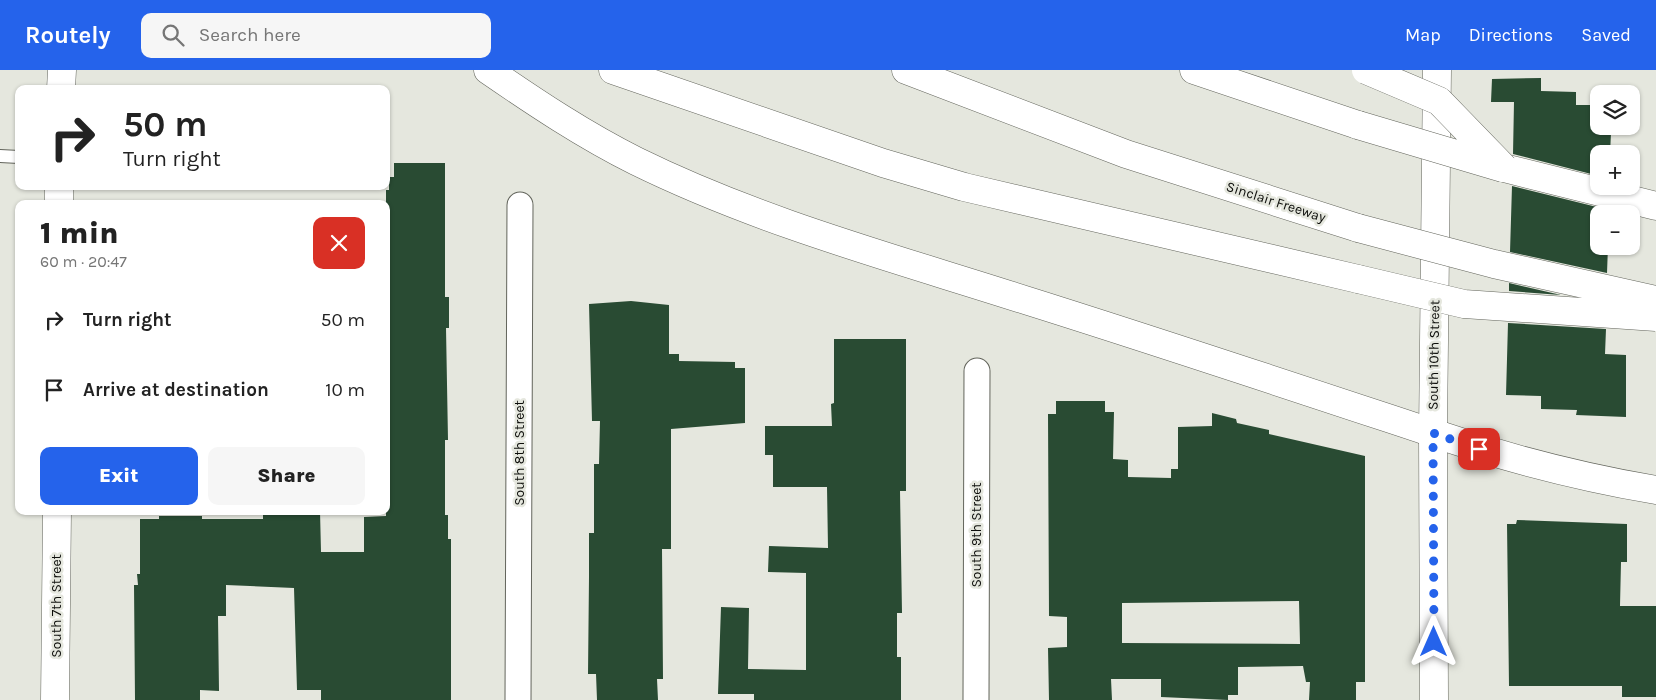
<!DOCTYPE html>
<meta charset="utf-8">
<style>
:root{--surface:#fff;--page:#f6f6f6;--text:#222;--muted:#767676;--accent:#2563eb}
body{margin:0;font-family:Karla,sans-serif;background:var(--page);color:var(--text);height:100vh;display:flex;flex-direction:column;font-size:19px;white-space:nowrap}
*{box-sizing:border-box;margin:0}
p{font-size:16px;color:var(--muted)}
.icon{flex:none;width:28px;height:28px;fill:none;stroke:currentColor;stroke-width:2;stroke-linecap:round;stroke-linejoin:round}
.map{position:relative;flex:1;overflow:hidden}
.sheet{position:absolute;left:15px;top:130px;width:375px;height:315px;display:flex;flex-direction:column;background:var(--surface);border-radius:10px;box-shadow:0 1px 4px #0004}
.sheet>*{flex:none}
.banner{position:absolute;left:15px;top:15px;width:375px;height:105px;border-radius:10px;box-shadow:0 1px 4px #0004;background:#fff;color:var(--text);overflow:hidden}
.controls{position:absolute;left:1590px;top:15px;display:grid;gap:10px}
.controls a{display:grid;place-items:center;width:50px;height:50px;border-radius:10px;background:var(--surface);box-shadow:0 1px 4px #0004;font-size:25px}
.pin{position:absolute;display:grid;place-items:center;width:42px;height:42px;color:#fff;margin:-21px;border-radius:10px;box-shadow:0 2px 8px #0006}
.me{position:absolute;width:55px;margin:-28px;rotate:0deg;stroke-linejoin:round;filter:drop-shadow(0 0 4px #0008)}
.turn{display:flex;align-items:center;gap:18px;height:105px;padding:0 25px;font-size:22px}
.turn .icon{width:65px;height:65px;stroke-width:2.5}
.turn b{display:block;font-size:35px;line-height:42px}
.round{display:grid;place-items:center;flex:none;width:52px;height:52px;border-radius:10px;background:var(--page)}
.summary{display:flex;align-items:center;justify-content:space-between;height:85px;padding:0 25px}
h1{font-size:30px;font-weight:800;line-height:38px}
.cta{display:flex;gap:10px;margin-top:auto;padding:10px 25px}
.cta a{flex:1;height:58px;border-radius:10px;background:var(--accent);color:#fff;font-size:20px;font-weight:800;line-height:58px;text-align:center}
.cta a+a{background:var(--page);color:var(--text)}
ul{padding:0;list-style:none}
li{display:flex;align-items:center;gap:15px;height:70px;padding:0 25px}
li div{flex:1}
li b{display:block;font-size:19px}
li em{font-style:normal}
header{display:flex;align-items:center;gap:30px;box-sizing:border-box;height:70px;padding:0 25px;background:var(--accent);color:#fff}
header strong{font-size:24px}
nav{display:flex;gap:28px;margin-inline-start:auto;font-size:18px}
.search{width:350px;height:45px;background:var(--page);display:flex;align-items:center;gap:12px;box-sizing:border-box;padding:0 18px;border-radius:10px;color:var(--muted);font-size:19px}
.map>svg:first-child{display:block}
.building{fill:#294b33;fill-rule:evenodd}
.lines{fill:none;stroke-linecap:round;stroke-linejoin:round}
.lane-casing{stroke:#63655c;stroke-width:14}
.street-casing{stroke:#63655c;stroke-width:27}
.secondary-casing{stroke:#63655c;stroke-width:29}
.highway-casing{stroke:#63655c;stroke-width:29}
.lane{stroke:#fff;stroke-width:12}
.street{stroke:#fff;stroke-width:25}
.secondary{stroke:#fff;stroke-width:28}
.highway{stroke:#fff;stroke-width:28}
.highway-bridge-casing{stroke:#63655c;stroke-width:29;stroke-linecap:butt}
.highway-bridge{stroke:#fff;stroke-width:28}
.route{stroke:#2563eb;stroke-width:9;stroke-dasharray:0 16.2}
.labels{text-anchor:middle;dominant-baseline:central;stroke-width:5;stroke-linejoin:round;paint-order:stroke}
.street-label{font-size:14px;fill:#0c0d0a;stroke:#e5e7de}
</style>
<header>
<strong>Routely</strong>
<div class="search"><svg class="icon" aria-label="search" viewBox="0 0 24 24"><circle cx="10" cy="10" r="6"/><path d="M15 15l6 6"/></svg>Search here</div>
<nav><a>Map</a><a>Directions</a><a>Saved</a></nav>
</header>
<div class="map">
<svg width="1656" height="630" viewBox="0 0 1656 630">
<rect width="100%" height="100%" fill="#e5e7de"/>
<!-- building -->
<path class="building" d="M1541,8V21L1576,22V35H1599V56H1631V36H1634V63H1611L1610,84H1599V106L1513,84L1514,32H1491L1492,9Z
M394,93H445V227H449V258H446L448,370H445V445H448V469H451V630H321V620H297L294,518L226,515V546H218L219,621L200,620V630H135L134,515H138L137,504H140V449H159V446H202V449H263V441H320L321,482H364V447L386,446V120H389V107H394Z
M1512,116L1609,140V144H1599V176H1608L1607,203L1510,182Z
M1509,213L1561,225L1509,221Z
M631,231L669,235V284H679V291L735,292V298H745V353L671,359V479H662L663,609H657L658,630H597L596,604H588L589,507V463H594V394H599L600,351H592L589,234Z
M1508,253L1606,259L1605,284L1626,285V347L1576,345L1577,340L1541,339V326L1506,325Z
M834,269H906V421H900L902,543H897V587H901V630H754V624H718L721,537L749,538L748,599L806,600V503L768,502L769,476L828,478L827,417H773V385H765V356H832L831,334L834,333Z
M1056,331H1105V342H1114L1113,389L1128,390V407L1171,408V399H1178V357L1212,356V343L1236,349L1237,353L1269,360V364L1365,386V612H1356V630H1309L1310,612H1306L1303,596L1238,597V625H1228V630L1161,627V609H1111L1112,630H1049L1048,578L1067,577V547L1049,546L1048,344H1056ZM1299,531L1300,574L1122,573V533Z
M1517,450L1627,454V492H1621L1620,536H1656V627H1622V616H1509L1507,454H1516Z"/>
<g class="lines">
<defs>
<path id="lane" d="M0,86L19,87"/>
<path id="street" d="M518,630L520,135
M976,630L977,301"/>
<path id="secondary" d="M61,19L62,0
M59,134V116
M1433,363C1506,388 1580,407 1656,420
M55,630L57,441
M1434,630L1433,363L1437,0"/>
<path id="highway" d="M488,0C536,33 584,65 636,91C760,152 894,188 1025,230C1162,273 1297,318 1433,363
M613,0L883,93L964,117L1358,209
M906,0L1126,84L1358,158
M1194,0L1358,55
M1504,98L1656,136"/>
</defs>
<!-- lane casing -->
<use href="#lane" class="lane-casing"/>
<!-- street casing -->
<use href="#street" class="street-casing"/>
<!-- secondary casing -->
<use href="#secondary" class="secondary-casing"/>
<!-- highway casing -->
<use href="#highway" class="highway-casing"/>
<!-- lane -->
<use href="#lane" class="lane"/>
<!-- street -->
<use href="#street" class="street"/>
<!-- secondary -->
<use href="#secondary" class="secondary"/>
<!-- highway -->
<use href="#highway" class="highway"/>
<defs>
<path id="highway-bridge" d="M1366,0L1439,31L1504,98
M1358,55L1503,98
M1358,158L1494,194L1656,230
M1358,209L1464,234L1656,247"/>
</defs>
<!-- highway-bridge casing -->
<use href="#highway-bridge" class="highway-bridge-casing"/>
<!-- highway-bridge -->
<use href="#highway-bridge" class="highway-bridge"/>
</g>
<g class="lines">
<!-- route -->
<path class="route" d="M1434,572L1433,363L1479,379"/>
</g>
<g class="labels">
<!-- street labels -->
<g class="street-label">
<text transform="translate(1276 132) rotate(18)">Sinclair Freeway</text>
<text transform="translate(1434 285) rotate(-89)">South 10th Street</text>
<text transform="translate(519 383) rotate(-90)">South 8th Street</text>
<text transform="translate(976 465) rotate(-90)">South 9th Street</text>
<text transform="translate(56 536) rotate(-90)">South 7th Street</text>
</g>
</g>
</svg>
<div class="controls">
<a><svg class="icon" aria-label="layers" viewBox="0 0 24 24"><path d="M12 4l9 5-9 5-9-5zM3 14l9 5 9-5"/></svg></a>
<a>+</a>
<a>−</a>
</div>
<div class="pin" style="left:1479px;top:379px;background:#d93025"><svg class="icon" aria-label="arrive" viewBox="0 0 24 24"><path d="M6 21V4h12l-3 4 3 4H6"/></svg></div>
<svg class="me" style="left:1434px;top:572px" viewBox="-20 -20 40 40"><path d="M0-17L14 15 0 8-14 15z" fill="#2563eb" stroke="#fff" stroke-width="4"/></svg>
<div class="banner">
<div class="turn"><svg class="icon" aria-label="right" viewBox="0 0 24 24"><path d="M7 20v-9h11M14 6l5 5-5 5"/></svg><div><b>50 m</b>Turn right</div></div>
</div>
<section class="sheet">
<div class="summary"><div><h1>1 min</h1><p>60 m · 20:47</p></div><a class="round" style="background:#d93025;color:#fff"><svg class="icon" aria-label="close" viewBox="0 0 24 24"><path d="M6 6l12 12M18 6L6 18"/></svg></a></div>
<ul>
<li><svg class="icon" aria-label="right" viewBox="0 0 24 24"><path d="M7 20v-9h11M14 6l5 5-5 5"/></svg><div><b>Turn right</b></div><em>50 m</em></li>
<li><svg class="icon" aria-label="arrive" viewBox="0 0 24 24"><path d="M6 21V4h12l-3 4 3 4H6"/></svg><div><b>Arrive at destination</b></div><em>10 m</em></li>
</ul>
<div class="cta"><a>Exit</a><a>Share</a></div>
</section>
</div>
